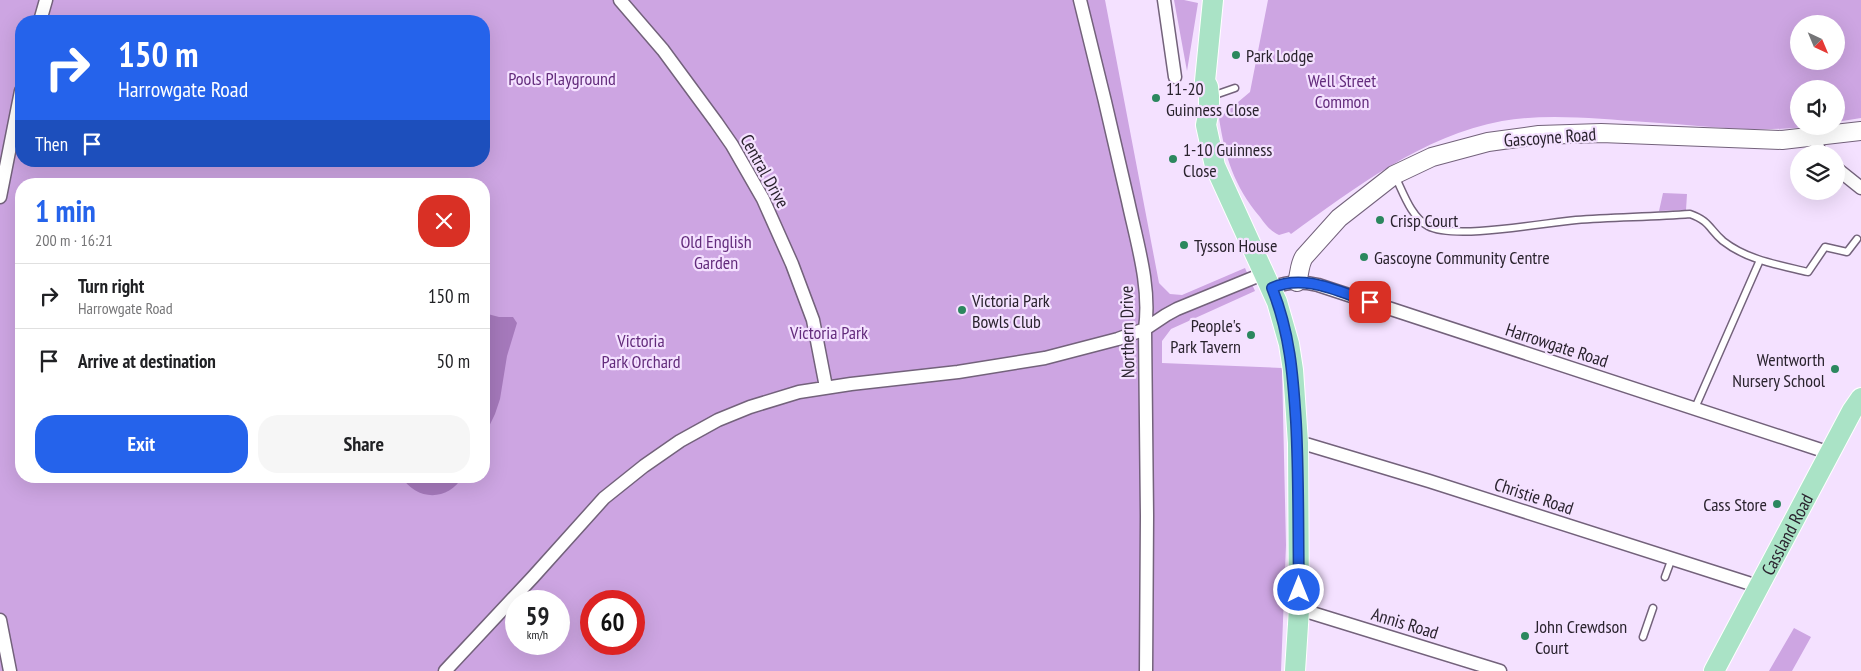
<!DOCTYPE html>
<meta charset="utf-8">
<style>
:root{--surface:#fff;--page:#f6f6f6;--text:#202124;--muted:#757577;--line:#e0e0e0;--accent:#2563eb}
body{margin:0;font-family:"PT Sans Narrow",sans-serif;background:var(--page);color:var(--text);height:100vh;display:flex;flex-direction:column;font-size:19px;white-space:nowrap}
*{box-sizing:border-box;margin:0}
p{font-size:16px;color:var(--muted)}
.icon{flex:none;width:28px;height:28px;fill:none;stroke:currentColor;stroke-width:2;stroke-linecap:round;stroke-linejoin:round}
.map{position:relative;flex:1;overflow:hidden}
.side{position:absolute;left:15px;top:178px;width:475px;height:305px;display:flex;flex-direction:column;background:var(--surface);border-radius:20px;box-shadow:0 5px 20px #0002}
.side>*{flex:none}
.hud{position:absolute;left:15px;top:15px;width:475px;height:152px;border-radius:20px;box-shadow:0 5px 20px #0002;background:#2563eb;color:#fff;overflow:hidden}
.needle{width:32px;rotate:136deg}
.controls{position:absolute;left:1790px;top:15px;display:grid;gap:10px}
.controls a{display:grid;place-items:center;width:55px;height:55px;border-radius:50%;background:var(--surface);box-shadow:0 5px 20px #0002;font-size:25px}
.speed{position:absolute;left:505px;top:590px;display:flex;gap:10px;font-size:25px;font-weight:700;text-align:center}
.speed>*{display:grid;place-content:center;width:65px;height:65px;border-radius:50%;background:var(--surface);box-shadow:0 5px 20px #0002;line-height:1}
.speed small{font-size:12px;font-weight:400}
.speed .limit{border:8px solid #d22;background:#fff;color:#111}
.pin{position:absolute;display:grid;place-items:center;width:42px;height:42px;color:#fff;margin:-21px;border-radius:10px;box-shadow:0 2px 8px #0006}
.me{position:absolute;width:55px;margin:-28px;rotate:0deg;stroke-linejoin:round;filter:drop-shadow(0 0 4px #0008)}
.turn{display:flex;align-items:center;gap:18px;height:105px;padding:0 20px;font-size:22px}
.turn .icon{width:65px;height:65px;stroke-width:2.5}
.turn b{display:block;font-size:35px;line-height:42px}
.then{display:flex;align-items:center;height:48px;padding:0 20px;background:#0003;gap:10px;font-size:19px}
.round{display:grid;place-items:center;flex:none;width:52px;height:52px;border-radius:20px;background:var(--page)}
.summary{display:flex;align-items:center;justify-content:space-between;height:85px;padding:0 20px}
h1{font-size:30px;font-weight:600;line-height:38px;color:var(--accent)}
.action{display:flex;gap:10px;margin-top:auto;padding:10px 20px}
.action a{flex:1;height:58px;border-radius:20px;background:var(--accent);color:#fff;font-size:20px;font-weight:600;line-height:58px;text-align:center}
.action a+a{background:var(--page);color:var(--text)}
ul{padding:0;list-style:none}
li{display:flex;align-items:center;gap:15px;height:65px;padding:0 20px;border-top:1px solid var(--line)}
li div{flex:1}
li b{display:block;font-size:19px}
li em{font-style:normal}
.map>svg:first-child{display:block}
.green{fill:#cda5e2;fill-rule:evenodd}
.water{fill:#a579bb}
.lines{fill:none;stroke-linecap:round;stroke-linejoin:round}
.lane-casing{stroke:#73627b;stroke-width:9}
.street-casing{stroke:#73627b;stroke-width:15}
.secondary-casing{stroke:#73627b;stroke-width:20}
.primary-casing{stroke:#fff;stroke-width:22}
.lane{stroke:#fff;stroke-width:6}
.street{stroke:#fff;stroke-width:12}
.secondary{stroke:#fff;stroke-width:18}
.primary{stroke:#aae3c6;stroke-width:20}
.route-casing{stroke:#184099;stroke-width:12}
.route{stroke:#2563eb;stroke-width:9}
.poi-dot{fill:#2b875e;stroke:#f4e1ff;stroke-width:2}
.labels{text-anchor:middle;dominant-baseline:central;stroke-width:4.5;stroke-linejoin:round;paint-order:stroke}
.poi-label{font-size:18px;fill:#2a232e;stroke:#f4e1ff;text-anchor:start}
.park-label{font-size:18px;fill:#632c7c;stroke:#f4e1ff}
.street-label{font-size:18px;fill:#2a232e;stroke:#f4e1ff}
</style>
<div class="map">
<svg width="1861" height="671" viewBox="0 0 1861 671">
<rect width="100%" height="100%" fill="#f4e1ff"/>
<!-- green -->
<path class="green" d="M0,0H1105L1159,283L1170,294L1182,295L1245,268L1255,291L1171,329L1162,341V363L1282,368L1286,545L1281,671H0ZM21,21H484V161H21ZM21,184H484V476H21ZM516,601H559V644H516ZM591,601H634V644H591Z
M1174,0H1184L1198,3L1187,71Z
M1268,0H1861V118L1836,122V89H1799V126H1811C1757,134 1700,125 1646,122C1599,119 1548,113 1502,121C1422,136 1355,188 1291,234L1289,232L1279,235C1270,231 1265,224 1260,217C1234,186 1225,157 1219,118L1250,92ZM1799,24H1836V61H1799Z
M1663,193L1687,194L1686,210L1659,211Z
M1794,628L1811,637L1792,671H1769Z"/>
<!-- water -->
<path class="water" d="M484,313L499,317H513L517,323L507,356L500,399L495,414L484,437Z
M401,476H463C448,502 416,501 401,476Z"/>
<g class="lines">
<defs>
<path id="lane" d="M1212,96L1235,88
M1395,176C1403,192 1411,217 1428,226C1454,240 1543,223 1576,220C1614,217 1652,217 1690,214C1710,221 1709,229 1723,241C1747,260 1779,265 1808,272L1825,247L1847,252L1857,239
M1695,408L1760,260
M1665,577L1672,558
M1643,637L1653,608"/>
<path id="street" d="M620,0L663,50L716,122L732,145L763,199L792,264L813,320L826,387
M1080,0C1097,67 1113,134 1128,201C1137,243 1151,287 1145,329L1147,516L1146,671
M1164,0L1175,77
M40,21L46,0
M1815,137L1820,154
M1836,168L1861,188
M0,197L21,91
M1272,288C1287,281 1302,281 1318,285L1830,453
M1298,443L1309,445L1429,481L1748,583L1759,588
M1299,609L1500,671
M0,620L10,671
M445,671L533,577L604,498L644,466L680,441L718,420L750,407L799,392L851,384L958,372L1045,358L1118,339L1145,329L1166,315L1177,309L1265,273"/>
<path id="secondary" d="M1297,282C1300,273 1299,265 1304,257L1339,218L1394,175L1432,157L1488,142L1539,135L1601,133L1782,140L1861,131"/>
<g id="primary">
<path d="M1213,0L1205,81L1208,87L1209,96V109L1206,125L1215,166L1277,302L1289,344L1293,370L1298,443L1299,609L1295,671"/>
<path id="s1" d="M1714,671L1852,411L1861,398"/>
</g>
</defs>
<!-- lane casing -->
<use href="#lane" class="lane-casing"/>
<!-- street casing -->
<use href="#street" class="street-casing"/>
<!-- secondary casing -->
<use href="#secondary" class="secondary-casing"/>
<!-- primary casing -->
<use href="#primary" class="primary-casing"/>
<!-- lane -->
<use href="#lane" class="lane"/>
<!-- street -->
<use href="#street" class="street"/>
<!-- secondary -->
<use href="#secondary" class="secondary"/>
<!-- primary -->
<use href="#primary" class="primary"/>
</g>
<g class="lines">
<defs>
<path id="route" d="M1299,590C1298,534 1299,478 1296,422C1293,375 1290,333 1272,288C1304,273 1339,292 1370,302"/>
</defs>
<!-- route casing -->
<use href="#route" class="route-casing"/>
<!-- route -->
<use href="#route" class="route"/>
</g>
<!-- markers -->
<g class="poi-dot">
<circle cx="1236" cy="55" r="5"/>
<circle cx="1156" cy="98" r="5"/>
<circle cx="1173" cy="159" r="5"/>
<circle cx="1380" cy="220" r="5"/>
<circle cx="1184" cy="245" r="5"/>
<circle cx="1364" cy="257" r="5"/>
<circle cx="962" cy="310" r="5"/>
<circle cx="1251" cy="335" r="5"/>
<circle cx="1835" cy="369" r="5"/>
<circle cx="1777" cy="504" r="5"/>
<circle cx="1525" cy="636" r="5"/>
</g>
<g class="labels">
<!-- poi labels -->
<g class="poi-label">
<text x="1246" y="55">Park Lodge</text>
<text x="1166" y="88">11-20<tspan x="1166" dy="21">Guinness Close</tspan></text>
<text x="1183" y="149">1-10 Guinness<tspan x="1183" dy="21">Close</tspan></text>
<text x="1390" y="220">Crisp Court</text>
<text x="1194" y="245">Tysson House</text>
<text x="1374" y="257">Gascoyne Community Centre</text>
<text x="972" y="300">Victoria Park<tspan x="972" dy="21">Bowls Club</tspan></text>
<text x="1241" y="325" text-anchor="end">People's<tspan x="1241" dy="21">Park Tavern</tspan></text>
<text x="1825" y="359" text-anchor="end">Wentworth<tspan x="1825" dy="21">Nursery School</tspan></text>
<text x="1767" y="504" text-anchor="end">Cass Store</text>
<text x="1535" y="626">John Crewdson<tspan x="1535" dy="21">Court</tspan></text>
</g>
<!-- park labels -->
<g class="park-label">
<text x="562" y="78">Pools Playground</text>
<text x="1342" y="80">Well Street<tspan x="1342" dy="21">Common</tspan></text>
<text x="716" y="241">Old English<tspan x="716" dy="21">Garden</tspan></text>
<text x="829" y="332">Victoria Park</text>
<text x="641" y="340">Victoria<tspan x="641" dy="21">Park Orchard</tspan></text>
</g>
<!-- street labels -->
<g class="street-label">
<text transform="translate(1550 137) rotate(-4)">Gascoyne Road</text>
<text transform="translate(765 171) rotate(61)">Central Drive</text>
<text transform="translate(1127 332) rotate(-91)">Northern Drive</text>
<text transform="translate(1557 345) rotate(18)">Harrowgate Road</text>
<text transform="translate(1534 496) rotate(18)">Christie Road</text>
<text stroke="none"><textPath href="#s1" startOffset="155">Cassland Road</textPath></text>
<text transform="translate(1405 623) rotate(17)">Annis Road</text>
</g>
</g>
</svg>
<div class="controls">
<a><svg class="needle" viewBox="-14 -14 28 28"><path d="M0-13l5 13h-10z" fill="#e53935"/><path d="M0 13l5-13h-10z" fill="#757577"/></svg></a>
<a><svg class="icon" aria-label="sound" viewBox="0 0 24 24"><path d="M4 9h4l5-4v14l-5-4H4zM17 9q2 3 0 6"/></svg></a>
<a><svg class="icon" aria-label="layers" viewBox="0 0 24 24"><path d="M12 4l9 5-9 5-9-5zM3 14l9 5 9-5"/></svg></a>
</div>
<div class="speed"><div>59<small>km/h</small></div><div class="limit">60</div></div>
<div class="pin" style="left:1370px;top:302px;background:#d93025"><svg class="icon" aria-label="arrive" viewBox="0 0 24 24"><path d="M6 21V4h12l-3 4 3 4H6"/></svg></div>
<svg class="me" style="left:1299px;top:590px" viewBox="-20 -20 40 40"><circle r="17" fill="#2563eb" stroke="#fff" stroke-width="3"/><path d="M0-11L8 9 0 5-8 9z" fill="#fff"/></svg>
<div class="hud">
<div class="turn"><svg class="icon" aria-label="right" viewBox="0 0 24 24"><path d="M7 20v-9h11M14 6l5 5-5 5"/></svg><div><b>150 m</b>Harrowgate Road</div></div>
<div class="then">Then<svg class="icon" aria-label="arrive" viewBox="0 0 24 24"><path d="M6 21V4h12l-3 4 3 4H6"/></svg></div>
</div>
<section class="side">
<div class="summary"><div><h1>1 min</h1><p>200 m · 16:21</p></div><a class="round" style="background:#d93025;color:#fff"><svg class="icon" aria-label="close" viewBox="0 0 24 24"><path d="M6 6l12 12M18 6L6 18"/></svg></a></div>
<ul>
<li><svg class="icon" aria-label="right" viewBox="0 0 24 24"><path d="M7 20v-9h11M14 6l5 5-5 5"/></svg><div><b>Turn right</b><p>Harrowgate Road</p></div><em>150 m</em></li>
<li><svg class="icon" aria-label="arrive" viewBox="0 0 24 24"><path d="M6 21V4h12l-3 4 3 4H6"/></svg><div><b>Arrive at destination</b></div><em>50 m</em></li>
</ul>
<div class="action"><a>Exit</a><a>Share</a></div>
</section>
</div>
